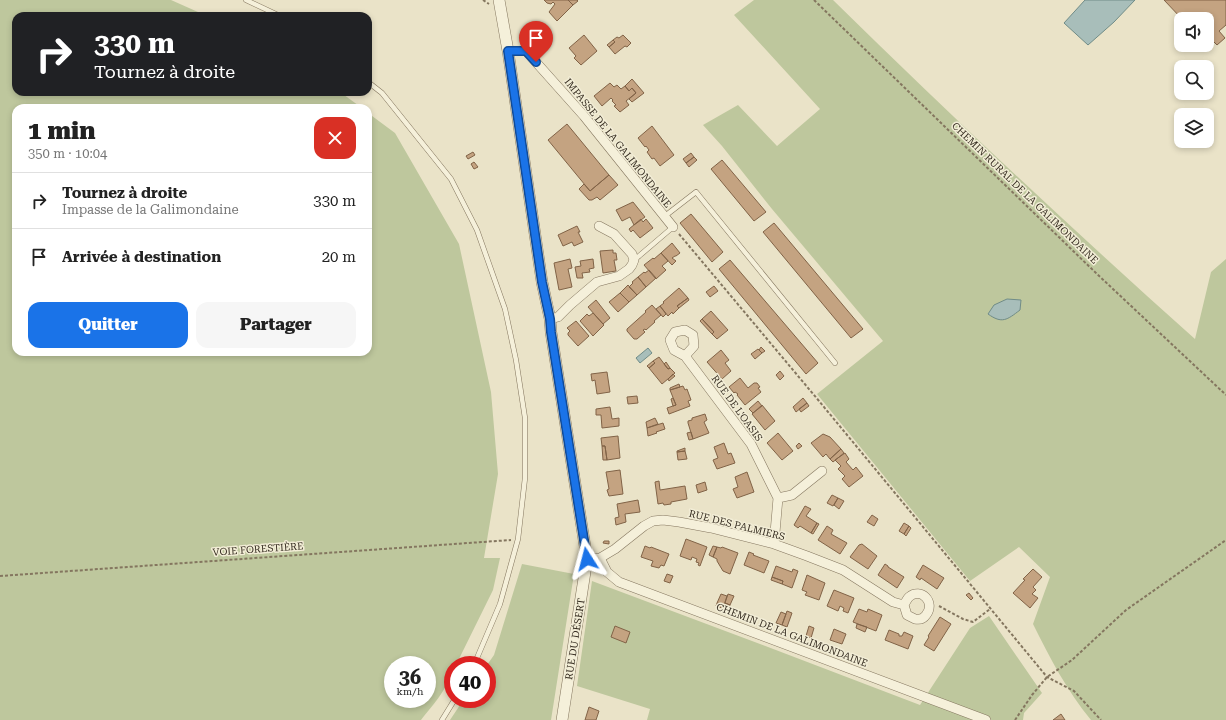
<!DOCTYPE html>
<html lang="fr">
<meta charset="utf-8">
<style>
:root{--surface:#fff;--page:#f6f6f6;--text:#222;--muted:#767676;--line:#e0e0e0;--accent:#1a73e8}
body{margin:0;font-family:"Roboto Serif",serif;background:var(--page);color:var(--text);height:100vh;display:flex;flex-direction:column;font-size:15px;white-space:nowrap}
*{box-sizing:border-box;margin:0}
p{font-size:13px;color:var(--muted)}
.icon{flex:none;width:22px;height:22px;fill:none;stroke:currentColor;stroke-width:2;stroke-linecap:round;stroke-linejoin:round}
.map{position:relative;flex:1;overflow:hidden}
.sheet{position:absolute;left:12px;top:104px;width:360px;height:252px;display:flex;flex-direction:column;background:var(--surface);border-radius:12px;box-shadow:0 2px 6px #0003}
.sheet>*{flex:none}
.hud{position:absolute;left:12px;top:12px;width:360px;height:84px;border-radius:12px;box-shadow:0 2px 6px #0003;background:#202124;color:#fff;overflow:hidden}
.controls{position:absolute;left:1174px;top:12px;display:grid;gap:8px}
.controls a{display:grid;place-items:center;width:40px;height:40px;border-radius:8px;background:var(--surface);box-shadow:0 2px 6px #0003;font-size:20px}
.speed{position:absolute;left:384px;top:656px;display:flex;gap:8px;font-size:20px;font-weight:700;text-align:center}
.speed>*{display:grid;place-content:center;width:52px;height:52px;border-radius:50%;background:var(--surface);box-shadow:0 2px 6px #0003;line-height:1}
.speed small{font-size:10px;font-weight:400}
.speed .limit{border:6px solid #d22;background:#fff;color:#111}
.pin{position:absolute;display:grid;place-items:center;width:34px;height:34px;color:#fff;margin:-41px -17px;border-radius:50% 50% 50% 0;rotate:-45deg;box-shadow:0 0 4px #0007}
.pin .icon{rotate:45deg}
.me{position:absolute;width:44px;margin:-22px;rotate:351deg;stroke-linejoin:round;filter:drop-shadow(0 0 3px #0008)}
.turn{display:flex;align-items:center;gap:14px;height:84px;padding:0 16px;font-size:18px}
.turn .icon{width:52px;height:52px;stroke-width:2.5}
.turn b{display:block;font-size:28px;line-height:34px}
.round{display:grid;place-items:center;flex:none;width:42px;height:42px;border-radius:12px;background:var(--page)}
.overview{display:flex;align-items:center;justify-content:space-between;height:68px;padding:0 16px}
h1{font-size:24px;font-weight:800;line-height:30px}
.button{display:flex;gap:8px;margin-top:auto;padding:8px 16px}
.button a{flex:1;height:46px;border-radius:12px;background:var(--accent);color:#fff;font-size:16px;font-weight:800;line-height:46px;text-align:center}
.button a+a{background:var(--page);color:var(--text)}
ul{padding:0;list-style:none}
li{display:flex;align-items:center;gap:12px;height:56px;padding:0 16px;border-top:1px solid var(--line)}
li div{flex:1}
li b{display:block;font-size:15px}
li em{font-style:normal}
.map>svg:first-child{display:block}
.green{fill:#bec79d;fill-rule:evenodd}
.water{fill:#a8beba;stroke:#708c87}
.building{fill:#c4a381;stroke:#816347}
.lines{fill:none;stroke-linecap:round;stroke-linejoin:round}
.service-casing{stroke:#84765f;stroke-width:5.5}
.minor-casing{stroke:#84765f;stroke-width:10}
.tertiary-casing{stroke:#84765f;stroke-width:12}
.path{stroke:#84765f;stroke-width:2;stroke-dasharray:3 2;stroke-linecap:butt}
.service{stroke:#f5f0da;stroke-width:4.5}
.minor{stroke:#f5f0da;stroke-width:9}
.tertiary{stroke:#f5f0da;stroke-width:11}
.route-casing{stroke:#114b97;stroke-width:10}
.route{stroke:#1a73e8;stroke-width:7}
.labels{text-anchor:middle;dominant-baseline:central;stroke-width:3;stroke-linejoin:round;paint-order:stroke}
.street-label{font-size:10px;fill:#362d21;stroke:#f2edd6}
</style>
<div class="map">
<svg width="1226" height="720" viewBox="0 0 1226 720">
<rect width="100%" height="100%" fill="#eae3c8"/>
<!-- green -->
<path class="green" d="M0,0H171L207,16H16V92H340L362,108H16V352H368V113L395,133L459,244L491,392L498,474L484,558H500L493,590L456,665H453C453,683 432,706 421,720H0ZM393,665H427V699H393Z
M754,0H833C951,116 1072,229 1195,339L1211,272L1226,259V720H1091C1067,691 1050,658 1033,624L1050,577L1019,547L970,581L817,394L883,341L772,209L722,146L703,125L738,105L777,146L820,109L734,15Z
M522,564L574,574L551,720H450L464,699H487V665L494,655Z
M592,581L768,647L920,705L970,628L989,616L1042,693L1024,713L1023,720H647L650,709L577,686Z"/>
<!-- water -->
<path class="water" d="M1085,0H1135L1114,22L1088,45L1064,23Z
M1007,299L1021,300L1020,310C1007,320 1002,324 988,314L994,305Z
M648,348L652,353L640,363L636,358Z"/>
<!-- building -->
<path class="building" d="M544,0H568L573,5L557,21L549,12L555,4L553,2L551,4L547,3Z
M568,0H577L578,1L573,5Z
M1164,0H1226V25L1219,31L1225,38L1217,45L1211,39L1207,43V19H1182Z
M584,35L597,51L581,65L574,58L576,56L569,48Z
M623,35L631,43L627,47L625,46L615,54L609,47L615,42L613,40L617,37L619,38Z
M613,40L615,42L609,47L607,45Z
M632,79L644,93L632,102L629,99L636,93L632,88L629,91L625,86Z
M610,83L614,87L617,85L621,89L625,86L629,91L632,88L636,93L626,101L629,105L620,112L614,106L616,105L612,101L613,100L611,98L602,106L594,96Z
M567,124L609,175L590,191L548,140Z
M652,126L674,155L660,166L654,158L652,159L647,152L649,150L646,146L645,147L638,138Z
M473,152L475,155L468,159L466,156Z
M691,153L694,157L686,163L683,159Z
M694,157L697,160L689,167L686,163Z
M722,160L766,212L754,221L711,169Z
M474,162L478,167L474,169L471,164Z
M609,175L618,185L600,200L597,197L592,200H589L579,189L584,184L590,191Z
M633,202L645,217L634,225L630,217L622,221L616,210Z
M691,214L723,252L712,262L680,223Z
M641,219L643,222L646,219L653,228L640,238L633,230L631,232L629,229Z
M774,223L863,329L851,338L763,232Z
M577,226L580,232H578L583,242L574,246L572,242L563,246L558,235Z
M672,243L680,253L676,256H675L672,258L676,261L672,265L661,253Z
M613,250V253H616L617,260H614L616,271L603,273L600,251Z
M661,253L668,261L662,266L666,270L656,279L644,265L653,258L654,259Z
M570,259L572,268L568,269L572,287L559,290L554,263Z
M593,259L594,268L589,269L590,272L582,273L583,278H577L575,267L581,266L580,261Z
M730,260L818,363L806,374L719,269Z
M649,270L656,278L646,287L638,277L644,272L645,273Z
M638,277L646,287L637,295L629,287L633,283L632,282Z
M628,285L637,295L629,302L620,293Z
M714,286L718,291L710,297L706,292Z
M679,288L688,298L677,306L679,308L673,314L672,312L668,316L660,306L664,303L663,302Z
M620,293L629,302L618,312L609,302Z
M688,298L689,300L679,308L677,306Z
M596,300L610,318L603,324L588,307Z
M652,305L661,315L654,321L655,322L646,330L645,329L643,330L645,332L637,339H634L627,331V329L646,312L645,311Z
M660,306L666,314L663,317L656,309Z
M711,311L728,330L717,339L712,334L714,332L702,319Z
M593,313L604,325L593,336L580,321L587,314L589,316Z
M702,319L714,332L712,334L700,321Z
M576,321L589,336L578,346L568,335V333L570,331L567,328Z
M761,347L765,351L762,353L759,350Z
M758,349L762,353L755,359L751,354Z
M721,350L729,360L725,363L731,371L722,379L707,362Z
M659,357L668,369L670,368L675,373L662,384L649,368L655,363L653,361Z
M653,361L655,363L649,368L647,366Z
M666,362L670,368L668,369L664,364Z
M780,371L784,376L780,380L776,375Z
M607,372L610,392L597,394L595,380L592,381L591,374Z
M673,374L675,376L669,381L668,379Z
M740,378L748,388L754,383H757L760,387L758,388L761,392L745,405L737,395L738,394L735,392L734,393L729,387Z
M679,384L680,387L670,390V388Z
M683,386L685,390L687,389L691,400L688,401L690,406L669,414L667,408L676,405L670,390Z
M637,396L638,403L628,404L627,397Z
M673,398L676,405L673,406L671,399Z
M803,398L807,403L796,412L793,407Z
M758,401L762,406L753,413L749,409Z
M807,403L809,406L801,412L799,409Z
M762,405L775,421L765,430L752,414Z
M610,407L612,419L619,418V426L602,428L601,415H596V409Z
M705,414L707,420L704,422L709,433L693,439L688,423V421L692,420V418Z
M655,418L658,424L647,428L646,422Z
M663,423L665,429L656,432L657,433L648,436L647,428Z
M691,432L693,439L689,440L687,433Z
M778,433L793,451L782,460L767,443Z
M823,434L830,437L841,449L830,459L826,454L823,457L811,443Z
M618,436L620,458L607,460L605,446H602L601,438Z
M724,443L728,454L731,453L735,463L717,469L713,460L718,458L714,447Z
M799,443L802,446L798,449L796,446Z
M602,446H605L607,460H603Z
M685,448V451L677,452V451Z
M841,449L844,453L833,462L830,459Z
M685,451L687,459L678,460L677,452Z
M845,453L849,459L846,462L853,470L856,467L863,476L849,487L842,479L845,476L838,469L841,466L835,460Z
M620,470L623,494L609,496L607,490L609,489L606,472Z
M747,472L754,492L737,498L733,489L738,487L735,477Z
M659,481L660,490L685,486L687,499L671,502V504L664,505L663,503L658,504L655,482Z
M705,482L707,490L698,493L696,485Z
M832,495L838,498L833,506L827,503Z
M838,498L844,501L839,509L834,505Z
M638,500L640,512L625,514L626,522L616,525L615,518L619,517L617,504Z
M805,506L811,509L806,516L817,523L811,533L800,526L798,528L794,525Z
M872,515L878,519L874,526L867,522Z
M817,523L819,524L813,534L811,533Z
M904,523L909,526L904,534L899,531Z
M827,526L833,530L831,534L847,543L840,554L818,540Z
M909,526L911,528L906,536L904,534Z
M686,539L707,547L700,566L698,565L699,563L696,562L697,559L692,557L691,560L680,556Z
M604,541H609V544L603,543Z
M862,544L877,556L868,569L850,557L859,545Z
M645,546L650,548L651,547L669,554L664,566L661,565L659,568L651,566L653,561L641,557Z
M713,546L717,547L713,557L709,555Z
M717,547L721,548L722,547L738,553L730,574L723,571L717,561V559L713,557Z
M749,552L754,554L753,555L769,561L764,573L744,565Z
M885,564L888,566V567L904,577L897,588L878,575Z
M923,565L944,578L937,589L921,578L920,580L916,577Z
M776,566L792,572L793,569L798,571L792,588L782,584L783,581L772,577Z
M1033,569L1042,577L1033,587L1036,590L1032,594L1038,598L1030,608L1013,593L1025,580L1023,579Z
M667,574L673,576L670,583L664,581Z
M807,575L825,583L819,600L805,595L807,592L802,590Z
M772,577L783,581L782,584L771,580Z
M834,590L854,598L848,613L843,611L844,608L840,606L838,611L827,606Z
M969,593L973,598L971,600L966,595Z
M721,594L727,596L724,605L717,603Z
M728,594L734,596L730,605L725,603Z
M717,603L724,605L722,608L716,606Z
M725,603L730,605L729,608L723,607Z
M859,609L867,612L868,609L882,615L876,631L853,622Z
M787,611L792,613L787,627L782,625Z
M781,612L786,614L782,625L776,623Z
M940,617L951,624L934,651L924,645L929,637L928,636Z
M857,624L867,627L865,632L856,628Z
M615,626L630,632L626,643L611,637Z
M809,626L814,628L811,638L806,636Z
M834,629L846,634L842,644L830,640Z
M889,630L899,634V636H902L904,632L913,636L908,649L885,640Z
M589,707L599,711L596,720H585Z
M1061,714L1065,720H1053Z"/>
<g class="lines">
<defs>
<path id="service" d="M246,0L280,16
M368,82L382,93L451,179L477,230L505,309L516,360L525,418V478L518,539L500,604L474,665
M665,216L696,192L835,363
M634,260L639,256L673,227
M442,720L455,699"/>
<path id="minor" d="M508,51H526L584,116L673,227
M550,319L558,317L570,305L597,282L619,276L629,269L632,265L634,260L632,254L614,234L599,226
M685,356L694,346L693,335L685,330L675,332L670,340L674,350L685,356L751,444L778,498L774,544
M778,498L792,495L822,471
M600,558L607,572L619,582L986,720
M587,559L600,558L615,549L644,526L653,521L663,520L679,522L711,528L774,544L807,556L843,570L893,602L904,605L907,615C909,616 913,618 915,619C920,620 924,618 926,615C936,602 921,587 909,597C907,599 905,603 904,605"/>
<path id="tertiary" d="M499,0L508,51L542,282L550,319L551,332L587,559L562,720"/>
</defs>
<!-- service casing -->
<use href="#service" class="service-casing"/>
<!-- minor casing -->
<use href="#minor" class="minor-casing"/>
<!-- tertiary casing -->
<use href="#tertiary" class="tertiary-casing"/>
<!-- path -->
<path class="path" d="M483,0L489,4
M814,0L1097,274L1226,395
M679,234L819,401L1047,677L1074,691L1101,720
M0,576L511,540
M939,606L963,619L973,622L990,609
M1015,720L1032,695L1047,677L1072,660L1126,610L1226,540"/>
<!-- service -->
<use href="#service" class="service"/>
<!-- minor -->
<use href="#minor" class="minor"/>
<!-- tertiary -->
<use href="#tertiary" class="tertiary"/>
</g>
<g class="lines">
<defs>
<path id="route" d="M536,62L526,51H508L542,282L550,319L551,332L587,559"/>
</defs>
<!-- route casing -->
<use href="#route" class="route-casing"/>
<!-- route -->
<use href="#route" class="route"/>
</g>
<g class="labels">
<!-- street labels -->
<g class="street-label">
<text transform="translate(618 143) rotate(51)">IMPASSE DE LA GALIMONDAINE</text>
<text transform="translate(1025 193) rotate(44)">CHEMIN RURAL DE LA GALIMONDAINE</text>
<text transform="translate(737 408) rotate(54)">RUE DE L'OASIS</text>
<text transform="translate(737 525) rotate(14)">RUE DES PALMIERS</text>
<text transform="translate(258 549) rotate(-4)">VOIE FORESTIÈRE</text>
<text transform="translate(792 635) rotate(21)">CHEMIN DE LA GALIMONDAINE</text>
<text transform="translate(575 639) rotate(-81)">RUE DU DÉSERT</text>
</g>
</g>
</svg>
<div class="controls">
<a><svg class="icon" aria-label="sound" viewBox="0 0 24 24"><path d="M4 9h4l5-4v14l-5-4H4zM17 9q2 3 0 6"/></svg></a>
<a><svg class="icon" aria-label="search" viewBox="0 0 24 24"><circle cx="10" cy="10" r="6"/><path d="M15 15l6 6"/></svg></a>
<a><svg class="icon" aria-label="layers" viewBox="0 0 24 24"><path d="M12 4l9 5-9 5-9-5zM3 14l9 5 9-5"/></svg></a>
</div>
<div class="speed"><div>36<small>km/h</small></div><div class="limit">40</div></div>
<div class="pin" style="left:536px;top:62px;background:#d93025"><svg class="icon" aria-label="arrive" viewBox="0 0 24 24"><path d="M6 21V4h12l-3 4 3 4H6"/></svg></div>
<svg class="me" style="left:587px;top:559px" viewBox="-20 -20 40 40"><path d="M0-17L14 15 0 8-14 15z" fill="#1a73e8" stroke="#fff" stroke-width="4"/></svg>
<div class="hud">
<div class="turn"><svg class="icon" aria-label="right" viewBox="0 0 24 24"><path d="M7 20v-9h11M14 6l5 5-5 5"/></svg><div><b>330 m</b>Tournez à droite</div></div>
</div>
<section class="sheet">
<div class="overview"><div><h1>1 min</h1><p>350 m · 10:04</p></div><a class="round" style="background:#d93025;color:#fff"><svg class="icon" aria-label="close" viewBox="0 0 24 24"><path d="M6 6l12 12M18 6L6 18"/></svg></a></div>
<ul>
<li><svg class="icon" aria-label="right" viewBox="0 0 24 24"><path d="M7 20v-9h11M14 6l5 5-5 5"/></svg><div><b>Tournez à droite</b><p>Impasse de la Galimondaine</p></div><em>330 m</em></li>
<li><svg class="icon" aria-label="arrive" viewBox="0 0 24 24"><path d="M6 21V4h12l-3 4 3 4H6"/></svg><div><b>Arrivée à destination</b></div><em>20 m</em></li>
</ul>
<div class="button"><a>Quitter</a><a>Partager</a></div>
</section>
</div>
